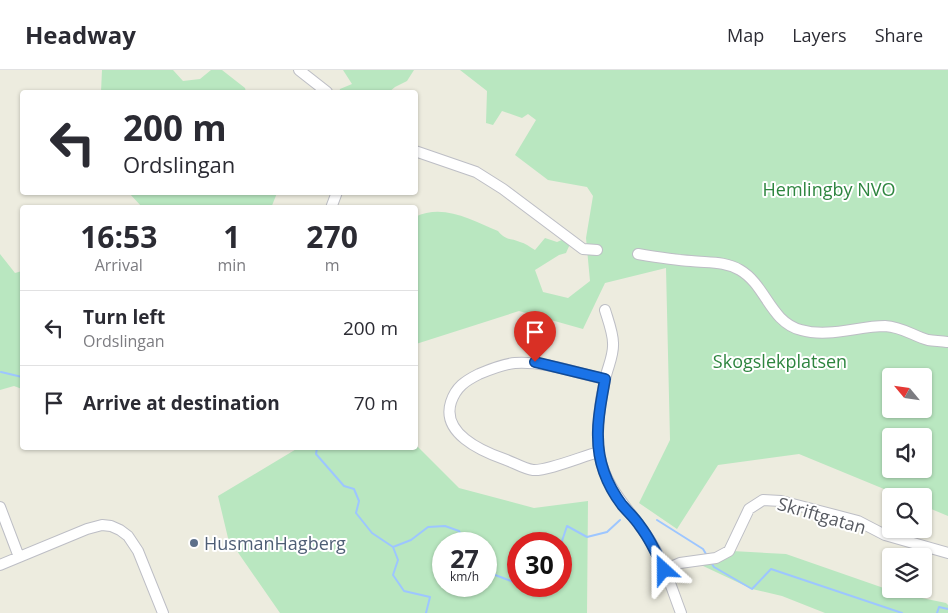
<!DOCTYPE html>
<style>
:root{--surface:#fff;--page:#f7f7f7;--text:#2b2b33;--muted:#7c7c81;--line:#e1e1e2}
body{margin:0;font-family:"Open Sans",sans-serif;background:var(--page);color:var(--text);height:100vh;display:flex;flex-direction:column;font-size:19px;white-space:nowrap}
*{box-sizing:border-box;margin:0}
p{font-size:16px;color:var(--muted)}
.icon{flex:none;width:28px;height:28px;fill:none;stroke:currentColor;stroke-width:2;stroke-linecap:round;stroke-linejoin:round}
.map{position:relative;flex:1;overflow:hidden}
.side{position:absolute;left:20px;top:135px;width:398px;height:245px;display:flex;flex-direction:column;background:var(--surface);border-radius:5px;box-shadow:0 1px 4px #0004}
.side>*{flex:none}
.banner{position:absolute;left:20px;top:20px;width:398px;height:105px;border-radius:5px;box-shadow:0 1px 4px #0004;background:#fff;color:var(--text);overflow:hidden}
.needle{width:32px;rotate:299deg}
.buttons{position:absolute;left:882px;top:298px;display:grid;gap:10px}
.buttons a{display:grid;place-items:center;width:50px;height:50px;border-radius:5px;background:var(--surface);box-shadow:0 1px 4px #0004;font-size:25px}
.speed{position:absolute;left:432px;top:462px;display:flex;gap:10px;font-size:25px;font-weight:700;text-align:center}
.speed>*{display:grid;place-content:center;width:65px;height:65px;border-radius:50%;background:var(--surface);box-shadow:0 1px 4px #0004;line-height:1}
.speed small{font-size:12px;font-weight:400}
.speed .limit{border:8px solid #d22;background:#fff;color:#111}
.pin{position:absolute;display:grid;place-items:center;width:42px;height:42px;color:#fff;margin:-51px -21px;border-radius:50% 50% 50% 0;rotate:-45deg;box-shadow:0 0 5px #0007}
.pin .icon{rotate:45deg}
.me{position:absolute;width:55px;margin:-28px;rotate:336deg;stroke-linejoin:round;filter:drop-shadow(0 0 4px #0008)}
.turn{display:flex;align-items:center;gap:18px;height:105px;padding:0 20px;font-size:22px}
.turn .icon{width:65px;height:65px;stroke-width:2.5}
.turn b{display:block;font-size:35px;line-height:42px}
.eta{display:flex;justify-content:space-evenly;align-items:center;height:85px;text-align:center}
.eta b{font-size:30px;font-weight:700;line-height:35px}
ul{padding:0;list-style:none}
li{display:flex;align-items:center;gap:15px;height:75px;padding:0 20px;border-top:1px solid var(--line)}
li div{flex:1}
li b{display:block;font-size:19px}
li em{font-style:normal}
header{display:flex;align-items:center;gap:30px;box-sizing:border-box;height:70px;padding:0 25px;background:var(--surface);border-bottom:1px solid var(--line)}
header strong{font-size:24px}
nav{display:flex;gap:28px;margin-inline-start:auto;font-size:18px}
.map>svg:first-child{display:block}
.green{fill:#b9e7c0;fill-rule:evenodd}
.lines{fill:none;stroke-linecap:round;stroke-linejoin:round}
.stream{stroke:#9dc6ff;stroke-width:2}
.minor-casing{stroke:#bdbec5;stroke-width:12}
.minor{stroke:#fff;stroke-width:10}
.route-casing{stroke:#114b97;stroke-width:12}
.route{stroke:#1a73e8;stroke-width:9}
.service-dot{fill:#5c6f8a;stroke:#fff;stroke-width:2}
.labels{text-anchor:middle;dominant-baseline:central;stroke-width:4;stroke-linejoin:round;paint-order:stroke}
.park-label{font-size:18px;fill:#2e853f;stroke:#fff}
.street-label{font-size:18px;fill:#585b62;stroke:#fff}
.service-label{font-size:18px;fill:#4e5e75;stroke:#fff;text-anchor:start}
</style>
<header>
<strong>Headway</strong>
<nav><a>Map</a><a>Layers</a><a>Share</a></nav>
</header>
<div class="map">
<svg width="948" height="543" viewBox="0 0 948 543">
<rect width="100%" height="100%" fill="#edecdf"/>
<!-- green -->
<path class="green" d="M102,0H173L183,11L200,9L211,0H222L245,18L246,22H101Z
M343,0H414L407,11L395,17L389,22H339L340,19L352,14Z
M460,0H948V446L924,436V426H901L799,384L718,395L677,459L639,433L670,370L666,198L605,213L583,259L519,241L416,274L415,277V147C443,133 472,150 498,161C506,171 511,168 520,172C525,173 530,177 535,180L545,168L557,172L564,169L570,174L566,183L559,185L535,200L543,222L568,228L590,211L586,168L593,126L587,117L548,110L515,85L536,50L528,44L522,48L502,41L493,55L486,53L487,21ZM891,306H924V339H891ZM891,366H924V399H891Z
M129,123H277L271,138L142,137Z
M0,184L15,203L22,201V319L14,316L0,320Z
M415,374L459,418L534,438L588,431L587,543H280L228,468L218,426L298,378H415ZM444,474H486V516H444ZM519,474H561V516H519Z
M732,481L786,484L898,523L946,533L948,535V543H825L782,526L752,519L701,495Z"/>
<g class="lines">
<!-- stream -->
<path class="stream" d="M1,302L22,307
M317,378L316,384L344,416L354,419L359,431L356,443L372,463L393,477L398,490L393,505L404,521L430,527L426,543
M657,450L703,479L706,484
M561,474L567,456L587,467L607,462L620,450
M393,477L411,470L428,457L445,456L459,461L466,474
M712,494L714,497L752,519L771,499L902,543
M486,500L490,503L519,514
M531,516H535
M937,543L939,537L948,539"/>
<defs>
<path id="minor" d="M299,0L327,22
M415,81L476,102L503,119L583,179L597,180
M331,138L337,122
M638,184C656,187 674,190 691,191C708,193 725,191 740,200C766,215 770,252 801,260C829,268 858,256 885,256C903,257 913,266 928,270C934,271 941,271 947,272
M605,240C608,250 613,263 613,273C614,286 607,298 605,310C600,331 596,361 599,382C605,423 637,445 655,479C666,499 673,522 681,543
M599,382C583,386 548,401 533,400C524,399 513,392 504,389C481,381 441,363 451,332C456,317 465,311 479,304C491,299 503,294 515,293C546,291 575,303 605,309
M0,437L19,487
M0,495L87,459L102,455L111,456L120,460L128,466L138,481L163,543
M664,500L680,493L716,488L729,481L749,439L763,430L781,431L858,451L885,465L948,483"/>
</defs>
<!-- minor casing -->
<use href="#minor" class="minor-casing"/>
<!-- minor -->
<use href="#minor" class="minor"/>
</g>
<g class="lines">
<defs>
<path id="route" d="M535,292L605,309C602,328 597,348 598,367C598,392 607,415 622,435C628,442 635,448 640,456C650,469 657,484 664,500"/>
</defs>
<!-- route casing -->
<use href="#route" class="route-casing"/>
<!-- route -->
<use href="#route" class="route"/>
</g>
<!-- markers -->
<circle class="service-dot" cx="194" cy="473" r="5"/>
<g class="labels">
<!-- park labels -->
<g class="park-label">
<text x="829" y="119">Hemlingby NVO</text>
<text x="780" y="291">Skogslekplatsen</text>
</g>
<!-- street labels -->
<g class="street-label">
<text transform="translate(822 445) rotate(16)">Skriftgatan</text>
</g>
<!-- service labels -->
<g class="service-label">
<text x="204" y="473">HusmanHagberg</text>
</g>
</g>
</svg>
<div class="buttons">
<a><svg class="needle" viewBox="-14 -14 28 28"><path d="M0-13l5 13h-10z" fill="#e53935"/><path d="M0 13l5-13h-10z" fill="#7c7c81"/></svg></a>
<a><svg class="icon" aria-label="sound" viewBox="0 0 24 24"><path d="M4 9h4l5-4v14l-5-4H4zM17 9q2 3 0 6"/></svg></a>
<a><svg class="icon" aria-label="search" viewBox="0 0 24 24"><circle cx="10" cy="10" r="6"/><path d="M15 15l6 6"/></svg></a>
<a><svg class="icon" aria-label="layers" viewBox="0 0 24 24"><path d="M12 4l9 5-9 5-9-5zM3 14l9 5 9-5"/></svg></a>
</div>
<div class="speed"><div>27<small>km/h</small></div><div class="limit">30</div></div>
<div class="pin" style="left:535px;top:292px;background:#d93025"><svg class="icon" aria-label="arrive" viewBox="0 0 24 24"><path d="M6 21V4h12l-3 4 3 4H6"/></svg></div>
<svg class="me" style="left:664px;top:500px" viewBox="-20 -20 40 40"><path d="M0-17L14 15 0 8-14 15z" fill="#1a73e8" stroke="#fff" stroke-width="4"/></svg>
<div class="banner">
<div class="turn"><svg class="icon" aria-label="left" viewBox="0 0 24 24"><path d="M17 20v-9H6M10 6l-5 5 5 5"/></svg><div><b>200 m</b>Ordslingan</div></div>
</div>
<section class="side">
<div class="eta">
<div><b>16:53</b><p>Arrival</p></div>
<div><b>1</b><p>min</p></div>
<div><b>270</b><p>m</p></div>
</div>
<ul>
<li><svg class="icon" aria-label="left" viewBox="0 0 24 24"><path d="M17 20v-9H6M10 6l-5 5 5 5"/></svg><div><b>Turn left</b><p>Ordslingan</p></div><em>200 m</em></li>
<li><svg class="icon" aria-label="arrive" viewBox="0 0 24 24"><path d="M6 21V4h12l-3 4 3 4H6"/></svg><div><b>Arrive at destination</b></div><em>70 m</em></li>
</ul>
</section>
</div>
